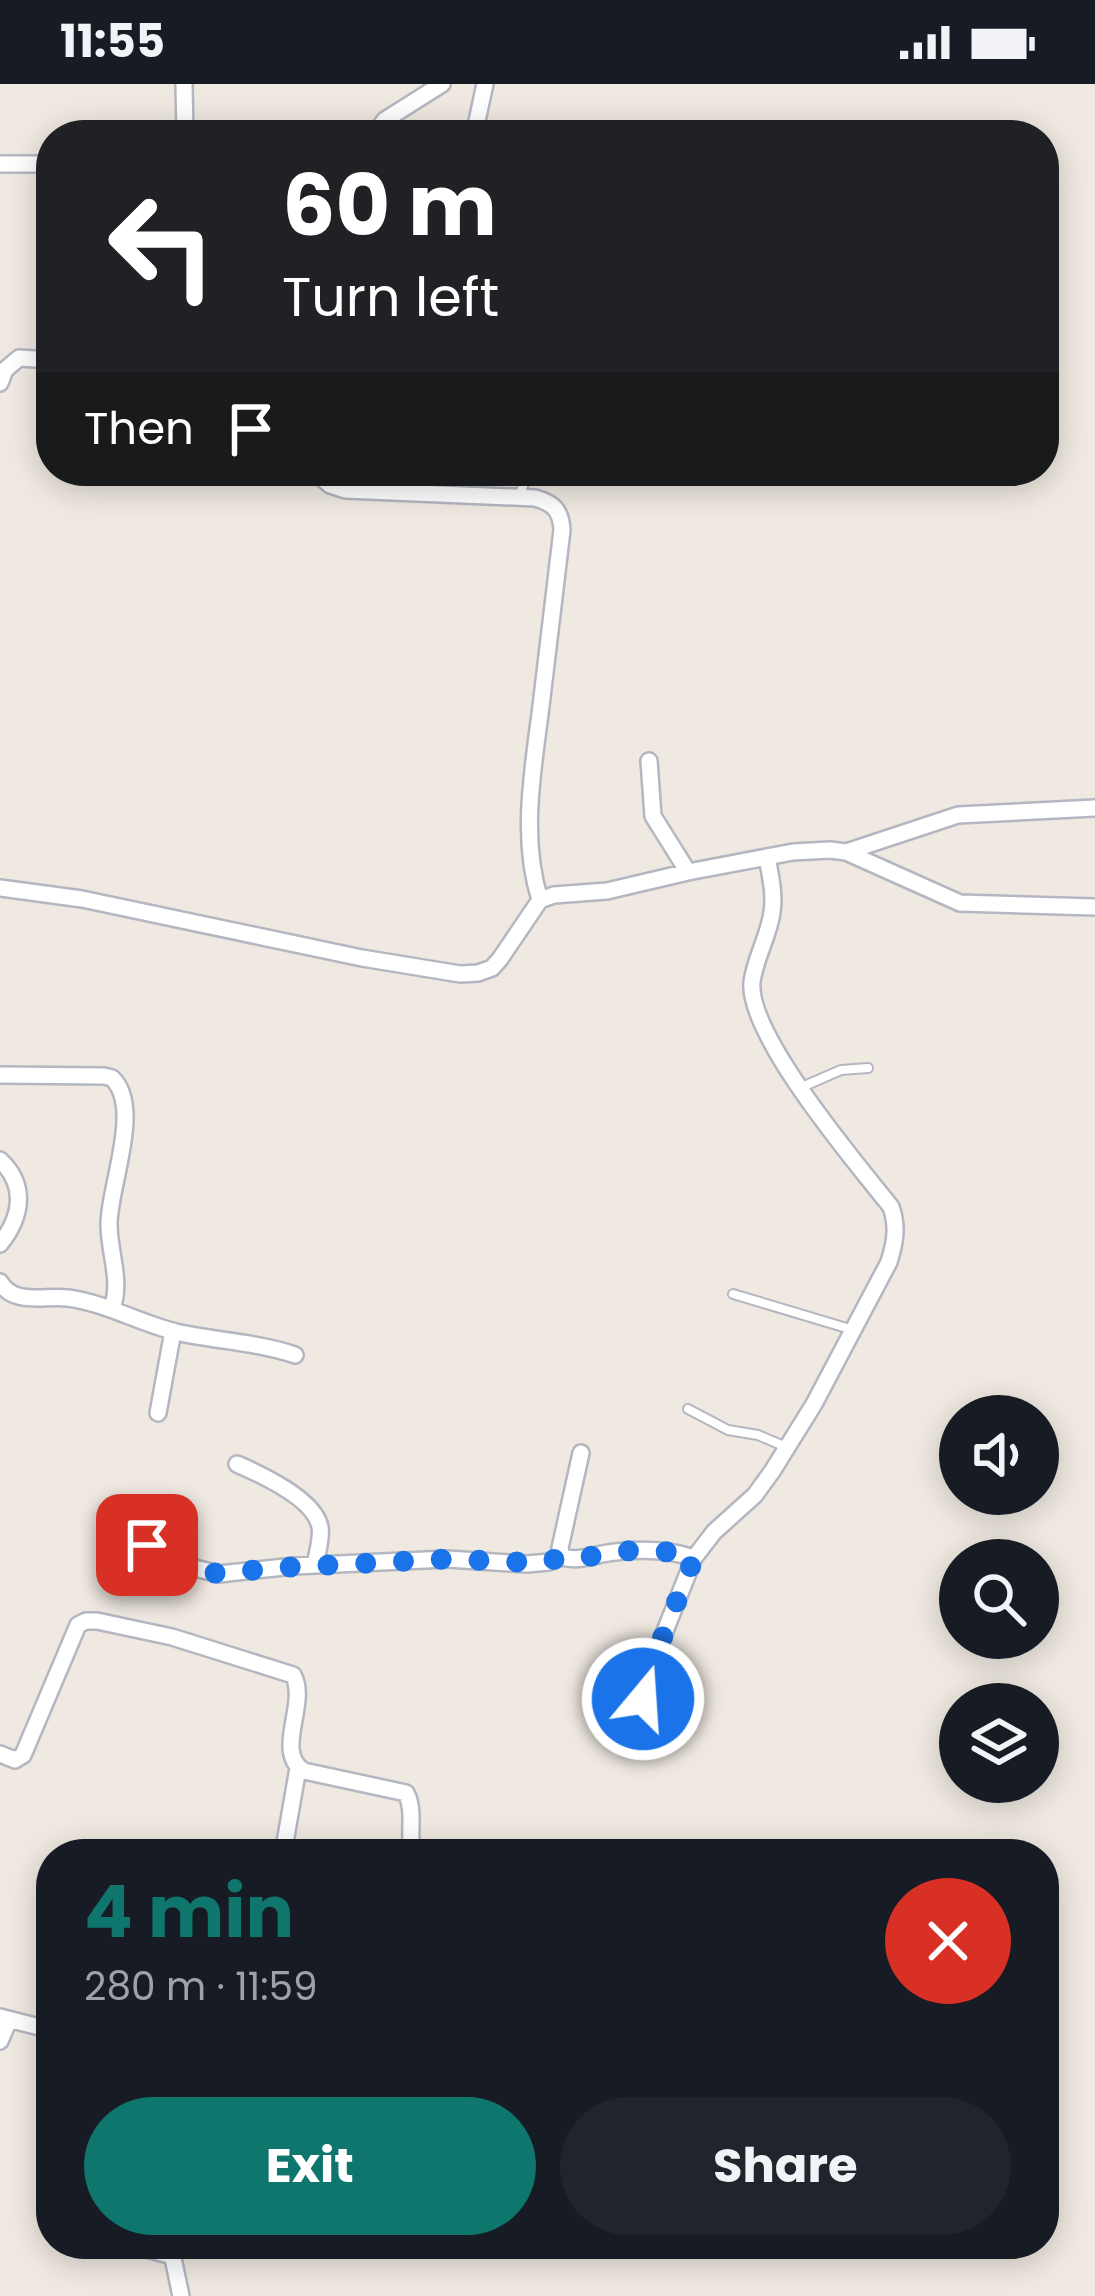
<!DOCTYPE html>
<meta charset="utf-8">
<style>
:root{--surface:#171b24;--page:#20242c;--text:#f1f3f6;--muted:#9ea1a6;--accent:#0f766e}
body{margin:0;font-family:Poppins,sans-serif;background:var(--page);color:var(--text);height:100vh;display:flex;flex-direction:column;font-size:45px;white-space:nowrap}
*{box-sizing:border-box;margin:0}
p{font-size:39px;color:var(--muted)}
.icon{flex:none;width:66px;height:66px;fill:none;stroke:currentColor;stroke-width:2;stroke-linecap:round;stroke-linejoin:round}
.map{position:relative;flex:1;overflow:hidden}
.details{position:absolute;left:36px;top:1755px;width:1023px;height:420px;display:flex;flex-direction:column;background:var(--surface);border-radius:48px;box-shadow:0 6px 30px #0003}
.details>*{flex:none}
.top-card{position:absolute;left:36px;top:36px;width:1023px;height:366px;border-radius:48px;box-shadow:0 6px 30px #0003;background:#202124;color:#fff;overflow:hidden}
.controls{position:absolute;left:939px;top:1311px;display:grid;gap:24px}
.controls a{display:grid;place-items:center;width:120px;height:120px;border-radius:50%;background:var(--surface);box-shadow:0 6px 30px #0003;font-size:60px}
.pin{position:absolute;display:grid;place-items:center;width:102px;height:102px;color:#fff;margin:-51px;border-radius:24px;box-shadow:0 6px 18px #0006}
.me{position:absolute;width:132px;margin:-66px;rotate:18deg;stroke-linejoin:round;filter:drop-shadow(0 0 9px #0008)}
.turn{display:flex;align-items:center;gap:42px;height:252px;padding:0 48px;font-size:54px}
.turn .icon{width:156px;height:156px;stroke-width:2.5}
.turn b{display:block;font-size:84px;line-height:102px}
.then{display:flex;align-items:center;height:114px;padding:0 48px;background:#0003;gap:24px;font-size:45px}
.round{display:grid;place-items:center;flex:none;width:126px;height:126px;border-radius:63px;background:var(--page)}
.summary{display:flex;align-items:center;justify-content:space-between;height:204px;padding:0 48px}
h1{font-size:72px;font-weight:700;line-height:90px;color:var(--accent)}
.action{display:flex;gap:24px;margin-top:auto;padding:24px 48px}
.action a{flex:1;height:138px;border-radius:72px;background:var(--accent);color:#fff;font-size:48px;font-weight:700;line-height:138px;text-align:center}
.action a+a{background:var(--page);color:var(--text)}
.status{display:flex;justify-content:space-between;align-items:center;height:84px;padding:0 60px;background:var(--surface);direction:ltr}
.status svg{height:33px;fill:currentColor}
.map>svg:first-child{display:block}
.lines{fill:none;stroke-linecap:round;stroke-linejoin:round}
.service-casing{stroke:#b4b7c1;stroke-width:12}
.minor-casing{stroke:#b4b7c1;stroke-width:20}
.service{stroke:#fff;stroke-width:8}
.minor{stroke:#fff;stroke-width:15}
.route{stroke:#1a73e8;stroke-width:21;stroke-dasharray:0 37.8}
</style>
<div class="status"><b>11:55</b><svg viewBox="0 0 49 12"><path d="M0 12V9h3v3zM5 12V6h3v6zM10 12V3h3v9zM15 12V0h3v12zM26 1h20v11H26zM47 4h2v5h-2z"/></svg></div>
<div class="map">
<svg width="1095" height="2212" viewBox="0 0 1095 2212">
<rect width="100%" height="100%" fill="#efe9e1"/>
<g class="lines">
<defs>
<path id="service" d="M519,412L529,387
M802,1003L841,986L868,984
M733,1210L850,1245
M688,1325L728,1346L758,1351L786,1363"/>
<path id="minor" d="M184,0L185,51
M374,51L385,36L442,0
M474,51L485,0
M0,80H51
M0,299L5,286L19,274L51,276
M314,387L330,401L345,406L535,414C553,419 561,426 562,446C555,504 548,563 541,622C533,686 520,753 540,816
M649,677L653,732L688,788
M846,768L958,731L1095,724
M0,804L82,815L362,874L460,890L478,889L492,884L500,875L540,816L554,811L607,807L688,788L793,768L830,766L846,768L960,819L1095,823
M0,991L104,992L112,994C143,1023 109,1102 109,1140C109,1170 122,1195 112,1225
M0,1076C27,1101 22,1133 0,1160
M0,1198C14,1222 44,1211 68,1214C106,1219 139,1239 176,1248C216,1257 256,1258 295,1271
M158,1329L173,1247
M581,1369L560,1464L562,1473C576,1477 587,1473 602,1470C632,1465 664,1464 694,1474
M237,1380C260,1390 315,1415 320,1443C322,1454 317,1470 315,1481
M119,1454L175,1467L195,1484L219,1490L294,1482L447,1475L527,1480L549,1478L562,1473
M643,1615L652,1580L694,1474L714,1448L755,1411L773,1386L814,1320L889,1178C895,1159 898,1142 891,1123C857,1080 747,951 752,898C755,874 769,852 772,828C775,810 770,790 767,773
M0,1670L15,1676L23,1671L78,1541L86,1537H97L172,1553L293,1591C309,1619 273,1668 304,1687L406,1709C416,1728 407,1751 413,1770
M283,1770L298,1684
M0,1933L51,1946
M0,1957L9,1936
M127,2160L173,2172
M170,2160L181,2212"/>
</defs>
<!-- service casing -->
<use href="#service" class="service-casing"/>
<!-- minor casing -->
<use href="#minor" class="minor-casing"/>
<!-- service -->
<use href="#service" class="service"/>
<!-- minor -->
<use href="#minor" class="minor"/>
</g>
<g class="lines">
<!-- route -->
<path class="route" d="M147,1461L175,1467L195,1484L219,1490L271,1484L447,1475L542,1479L562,1473C576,1477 587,1473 602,1470C632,1465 664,1464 694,1474L652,1580L643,1615"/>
</g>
</svg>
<div class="controls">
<a><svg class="icon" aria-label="sound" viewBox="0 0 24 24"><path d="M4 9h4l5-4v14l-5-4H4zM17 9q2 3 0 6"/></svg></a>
<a><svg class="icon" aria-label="search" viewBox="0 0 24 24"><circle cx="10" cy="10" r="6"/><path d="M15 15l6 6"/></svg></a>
<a><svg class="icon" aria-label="layers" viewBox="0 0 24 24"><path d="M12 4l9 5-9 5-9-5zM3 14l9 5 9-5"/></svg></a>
</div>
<div class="pin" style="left:147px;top:1461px;background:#d93025"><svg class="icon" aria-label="arrive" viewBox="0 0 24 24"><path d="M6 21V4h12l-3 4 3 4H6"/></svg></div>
<svg class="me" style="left:643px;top:1615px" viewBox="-20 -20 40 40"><circle r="17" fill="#1a73e8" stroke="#fff" stroke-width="3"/><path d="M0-11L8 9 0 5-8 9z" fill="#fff"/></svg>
<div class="top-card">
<div class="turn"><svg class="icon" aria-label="left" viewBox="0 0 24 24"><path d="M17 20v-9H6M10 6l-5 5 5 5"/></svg><div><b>60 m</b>Turn left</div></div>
<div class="then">Then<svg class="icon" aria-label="arrive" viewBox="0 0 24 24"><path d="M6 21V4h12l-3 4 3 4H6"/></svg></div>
</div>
<section class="details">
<div class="summary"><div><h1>4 min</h1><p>280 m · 11:59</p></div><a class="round" style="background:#d93025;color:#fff"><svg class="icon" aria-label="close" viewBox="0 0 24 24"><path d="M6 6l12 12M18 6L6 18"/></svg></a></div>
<div class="action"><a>Exit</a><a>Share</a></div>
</section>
</div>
